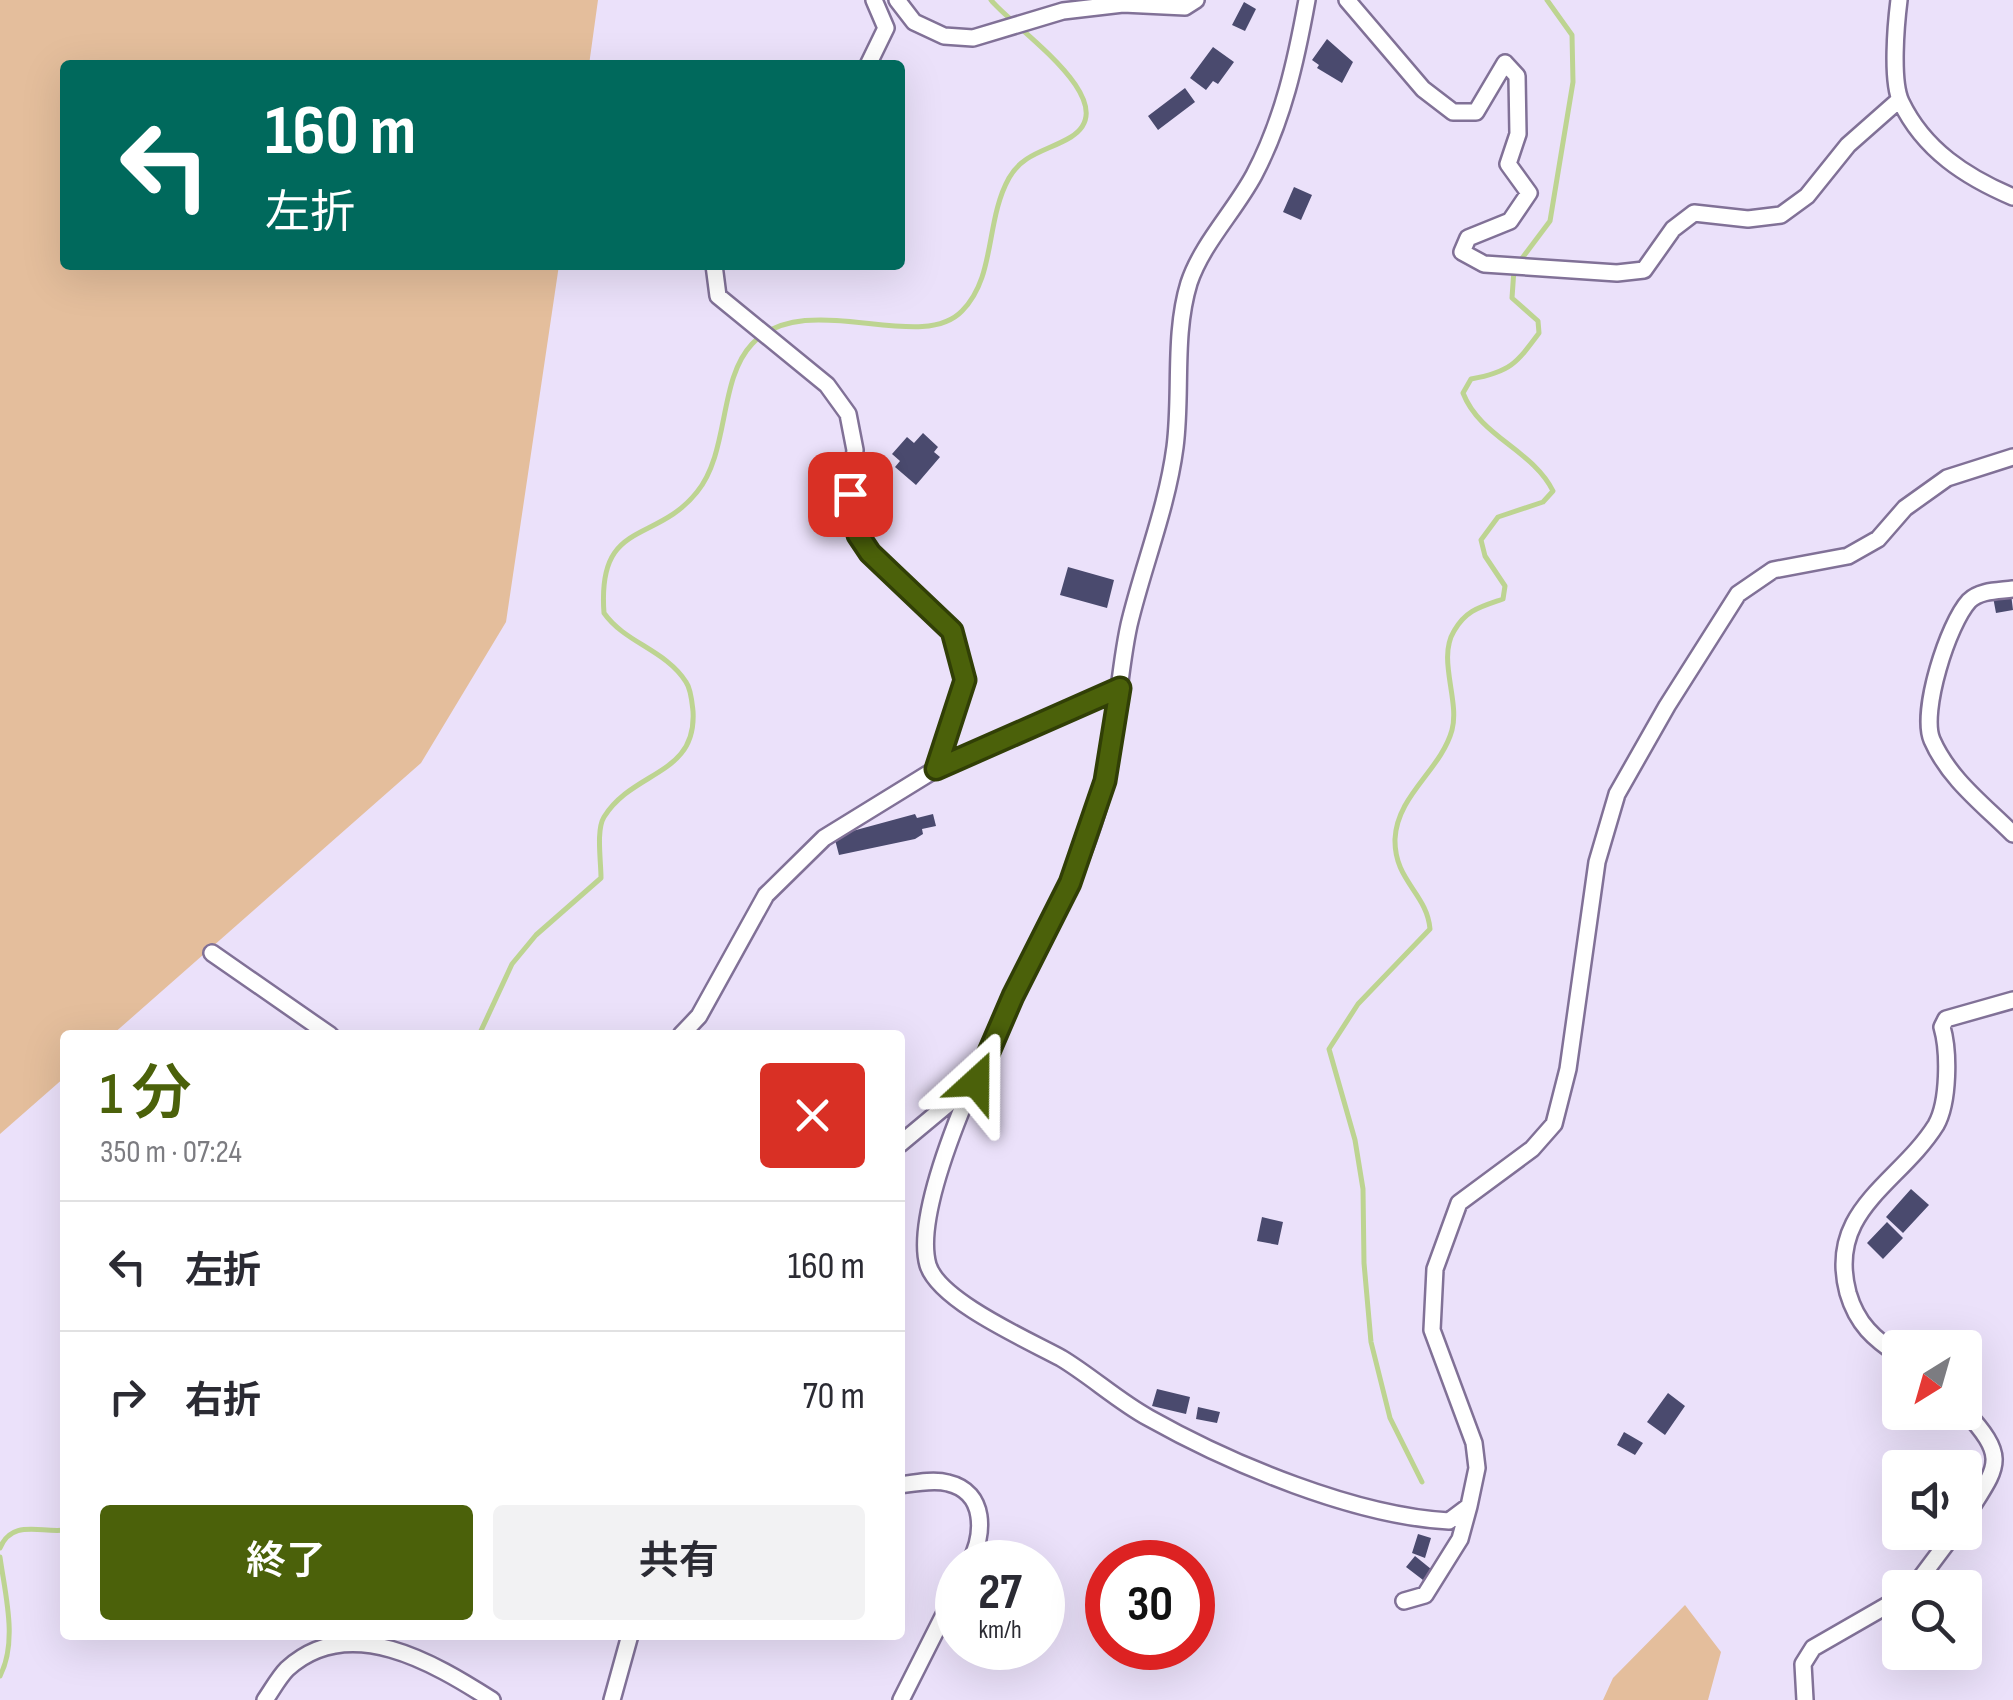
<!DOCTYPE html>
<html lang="ja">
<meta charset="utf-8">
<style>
:root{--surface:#fff;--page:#f2f2f3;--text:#2b2b33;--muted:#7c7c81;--line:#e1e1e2;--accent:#4b610a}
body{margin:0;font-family:"Sofia Sans Condensed","Noto Sans JP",sans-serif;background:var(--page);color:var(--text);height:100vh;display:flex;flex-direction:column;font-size:38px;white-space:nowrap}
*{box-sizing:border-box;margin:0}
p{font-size:32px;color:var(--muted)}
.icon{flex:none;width:55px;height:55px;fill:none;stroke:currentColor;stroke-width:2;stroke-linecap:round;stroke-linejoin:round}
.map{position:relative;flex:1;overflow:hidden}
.side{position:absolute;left:60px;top:1030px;width:845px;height:610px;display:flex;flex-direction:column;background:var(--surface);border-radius:10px;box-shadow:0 10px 40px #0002}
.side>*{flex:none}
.top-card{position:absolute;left:60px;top:60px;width:845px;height:210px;border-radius:10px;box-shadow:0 10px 40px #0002;background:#00695c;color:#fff;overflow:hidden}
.needle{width:65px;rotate:217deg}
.fabs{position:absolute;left:1882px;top:1330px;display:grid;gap:20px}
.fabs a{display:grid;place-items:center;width:100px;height:100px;border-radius:10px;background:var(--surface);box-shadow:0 10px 40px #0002;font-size:50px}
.speed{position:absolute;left:935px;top:1540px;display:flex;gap:20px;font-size:50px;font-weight:700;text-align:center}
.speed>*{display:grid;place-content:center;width:130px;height:130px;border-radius:50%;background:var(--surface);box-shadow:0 10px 40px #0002;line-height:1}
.speed small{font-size:25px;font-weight:400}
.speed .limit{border:15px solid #d22;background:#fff;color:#111}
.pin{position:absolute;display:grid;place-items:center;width:85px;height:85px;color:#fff;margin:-42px;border-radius:20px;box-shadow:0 5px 15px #0006}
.me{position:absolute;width:110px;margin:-55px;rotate:24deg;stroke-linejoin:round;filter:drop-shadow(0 0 8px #0008)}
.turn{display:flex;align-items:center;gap:35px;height:210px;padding:0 40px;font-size:45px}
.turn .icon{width:130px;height:130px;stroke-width:2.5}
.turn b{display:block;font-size:70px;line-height:85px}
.round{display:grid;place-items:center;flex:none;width:105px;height:105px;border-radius:10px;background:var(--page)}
.head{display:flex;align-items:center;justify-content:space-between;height:170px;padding:0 40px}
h1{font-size:60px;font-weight:600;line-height:75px;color:var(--accent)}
.cta{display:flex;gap:20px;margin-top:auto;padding:20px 40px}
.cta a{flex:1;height:115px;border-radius:10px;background:var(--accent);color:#fff;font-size:40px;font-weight:600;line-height:115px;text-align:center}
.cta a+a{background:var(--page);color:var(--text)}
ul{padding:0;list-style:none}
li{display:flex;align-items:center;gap:30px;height:130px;padding:0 40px;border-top:2px solid var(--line)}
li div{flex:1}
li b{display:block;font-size:38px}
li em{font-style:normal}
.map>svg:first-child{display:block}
.green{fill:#e4be9c}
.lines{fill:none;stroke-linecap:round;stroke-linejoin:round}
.stream{stroke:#bdd491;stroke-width:5}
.building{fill:#4a4a6e}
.minor-casing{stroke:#817197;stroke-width:20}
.minor{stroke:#fff;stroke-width:15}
.route-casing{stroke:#313f06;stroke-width:25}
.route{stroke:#4b610a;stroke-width:18}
</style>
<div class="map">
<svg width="2013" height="1700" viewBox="0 0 2013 1700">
<rect width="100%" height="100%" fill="#ebe1fa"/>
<!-- green -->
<path class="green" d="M0,0H598L589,65H65V265H559L506,622L421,763L112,1035H65V1077L0,1134Z
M1685,1605L1721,1652L1708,1700H1603L1613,1678Z"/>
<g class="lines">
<!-- stream -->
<path class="stream" d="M1520,261L1550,221L1573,82L1572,35L1547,0
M479,1035L512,964L536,935L601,878C601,861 596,830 604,817C633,770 697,776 693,711C692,702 691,689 686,682C666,650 625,643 604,613C597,518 655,545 697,492C730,451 718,380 752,344C805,287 920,355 962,311C996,277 985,221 1009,178C1023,153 1048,151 1071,137C1127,102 1012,27 991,0
M1422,1482L1390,1418L1371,1342L1364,1263L1363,1189L1355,1140L1329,1049L1358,1004L1430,929C1427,893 1394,881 1395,839C1397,795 1441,770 1452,730C1460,700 1437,659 1454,631C1466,610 1480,607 1503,599L1505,586L1485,556L1481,540L1498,517L1543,502L1553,491C1533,450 1480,437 1463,393L1471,379C1510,372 1516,364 1539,333L1538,321L1512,298L1514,269
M0,1548C12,1519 40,1533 65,1530
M0,1557C5,1594 18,1641 0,1676"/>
</g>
<!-- building -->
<path class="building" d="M1244,2L1256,9L1245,31L1232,25Z
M1327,39L1353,62L1342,83L1317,68L1319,65L1312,60Z
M1213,47L1234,62L1218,84L1213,81L1206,90L1190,78Z
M1185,88L1195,102L1158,130L1148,116Z
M1294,187L1312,195L1301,220L1283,212Z
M923,433L938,447L934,452L940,457L916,485L895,467L900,461L892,454L907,437L914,443Z
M1068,567L1114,580L1107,608L1060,595Z
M2011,594L2013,610L1996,613L1993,597Z
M915,814L917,818L933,814L936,826L922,829L923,834L915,839L839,855L834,836Z
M1911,1189L1929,1205L1903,1233L1886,1217Z
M1262,1217L1283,1222L1278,1245L1257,1241Z
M1887,1222L1903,1238L1883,1259L1867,1243Z
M1157,1389L1190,1397L1186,1414L1152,1406Z
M1668,1393L1685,1406L1665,1435L1647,1422Z
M1198,1407L1220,1412L1217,1423L1196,1419Z
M1624,1432L1643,1443L1635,1455L1617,1445Z
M1418,1534L1431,1538L1425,1558L1412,1553Z
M1415,1556L1431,1569L1423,1580L1406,1567Z"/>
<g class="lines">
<defs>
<path id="minor" d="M897,0L914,22L944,36L973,38L1063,11L1123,4L1185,7L1196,0
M1307,0C1296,61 1283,120 1254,175C1234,212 1202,244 1189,283C1173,335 1182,394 1175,447C1167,508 1143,566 1129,625C1118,676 1117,728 1106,779C1097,817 1081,862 1063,897C1026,970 907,1191 928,1265C939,1301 1028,1340 1061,1358C1091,1376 1118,1401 1149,1418C1231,1464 1355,1516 1449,1521L1469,1506L1477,1468L1474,1443L1432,1330L1435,1269L1459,1203L1532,1149L1554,1124L1568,1069L1597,862L1617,794L1667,706L1738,594L1773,570L1848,556L1878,539L1905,508L1947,478L2013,457
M1347,0L1423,89L1453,112H1476L1505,63L1517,76L1518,134L1508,164L1529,193L1510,221L1468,238L1462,252L1484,264L1617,273L1644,270L1673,229L1694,213L1748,219L1781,215L1807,196L1848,145L1899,100
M1899,0C1896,24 1891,81 1901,102C1924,150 1966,177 2013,197
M868,65L886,28L874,0
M714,265L718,296L827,385L848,414L855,450L850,494L858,535L870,553L953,631L965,680L936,769
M2013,589C1999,591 1980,590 1969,601C1948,624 1920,712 1932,740C1949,779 1984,805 2013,834
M212,953L330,1035
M681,1035L699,1016L766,895L824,838L936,769L1120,687
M900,1144L972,1084
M1900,1356C1874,1339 1857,1324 1848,1293C1826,1210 1899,1184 1936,1125C1949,1102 1949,1051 1942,1027L1946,1019L2013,1000
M1965,1411C2010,1460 1997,1466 1965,1518
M900,1485C914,1483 934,1479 948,1483C987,1492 984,1535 970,1562
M1913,1588L1955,1532
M1404,1601L1425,1595L1460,1539L1469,1506
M265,1700C272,1690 279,1677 287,1669C349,1612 434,1663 492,1700
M612,1700L630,1635
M901,1700L958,1587
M1805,1700L1803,1664L1813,1648L1900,1598"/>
</defs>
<!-- minor casing -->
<use href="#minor" class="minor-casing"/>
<!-- minor -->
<use href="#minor" class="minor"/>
</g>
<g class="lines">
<defs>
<path id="route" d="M850,494L858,535L870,553L952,631L965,680L936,769L1120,688L1105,781L1070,883L1013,996L976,1082"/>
</defs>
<!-- route casing -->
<use href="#route" class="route-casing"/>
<!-- route -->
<use href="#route" class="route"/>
</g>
</svg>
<div class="fabs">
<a><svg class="needle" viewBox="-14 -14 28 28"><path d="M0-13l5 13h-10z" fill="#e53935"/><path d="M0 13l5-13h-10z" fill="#7c7c81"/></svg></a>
<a><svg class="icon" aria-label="sound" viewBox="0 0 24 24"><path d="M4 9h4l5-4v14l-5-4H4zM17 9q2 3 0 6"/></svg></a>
<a><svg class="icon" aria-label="search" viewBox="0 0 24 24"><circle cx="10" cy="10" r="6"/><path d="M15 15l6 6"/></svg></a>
</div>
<div class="speed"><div>27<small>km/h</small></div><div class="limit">30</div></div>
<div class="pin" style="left:850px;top:494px;background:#d93025"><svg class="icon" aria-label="arrive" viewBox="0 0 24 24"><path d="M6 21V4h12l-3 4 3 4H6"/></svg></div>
<svg class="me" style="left:976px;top:1082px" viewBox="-20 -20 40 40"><path d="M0-17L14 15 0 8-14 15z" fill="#4b610a" stroke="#fff" stroke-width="4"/></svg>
<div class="top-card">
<div class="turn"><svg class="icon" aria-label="left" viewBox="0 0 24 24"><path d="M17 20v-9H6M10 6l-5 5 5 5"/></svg><div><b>160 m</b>左折</div></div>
</div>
<section class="side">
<div class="head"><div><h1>1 分</h1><p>350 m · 07:24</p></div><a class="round" style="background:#d93025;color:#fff"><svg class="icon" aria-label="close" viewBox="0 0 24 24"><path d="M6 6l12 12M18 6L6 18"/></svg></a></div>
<ul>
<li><svg class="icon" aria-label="left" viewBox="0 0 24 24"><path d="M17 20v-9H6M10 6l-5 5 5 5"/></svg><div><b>左折</b></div><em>160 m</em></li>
<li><svg class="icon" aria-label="right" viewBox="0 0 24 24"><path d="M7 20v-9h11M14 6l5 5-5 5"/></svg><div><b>右折</b></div><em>70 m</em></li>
</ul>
<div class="cta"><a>終了</a><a>共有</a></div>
</section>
</div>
